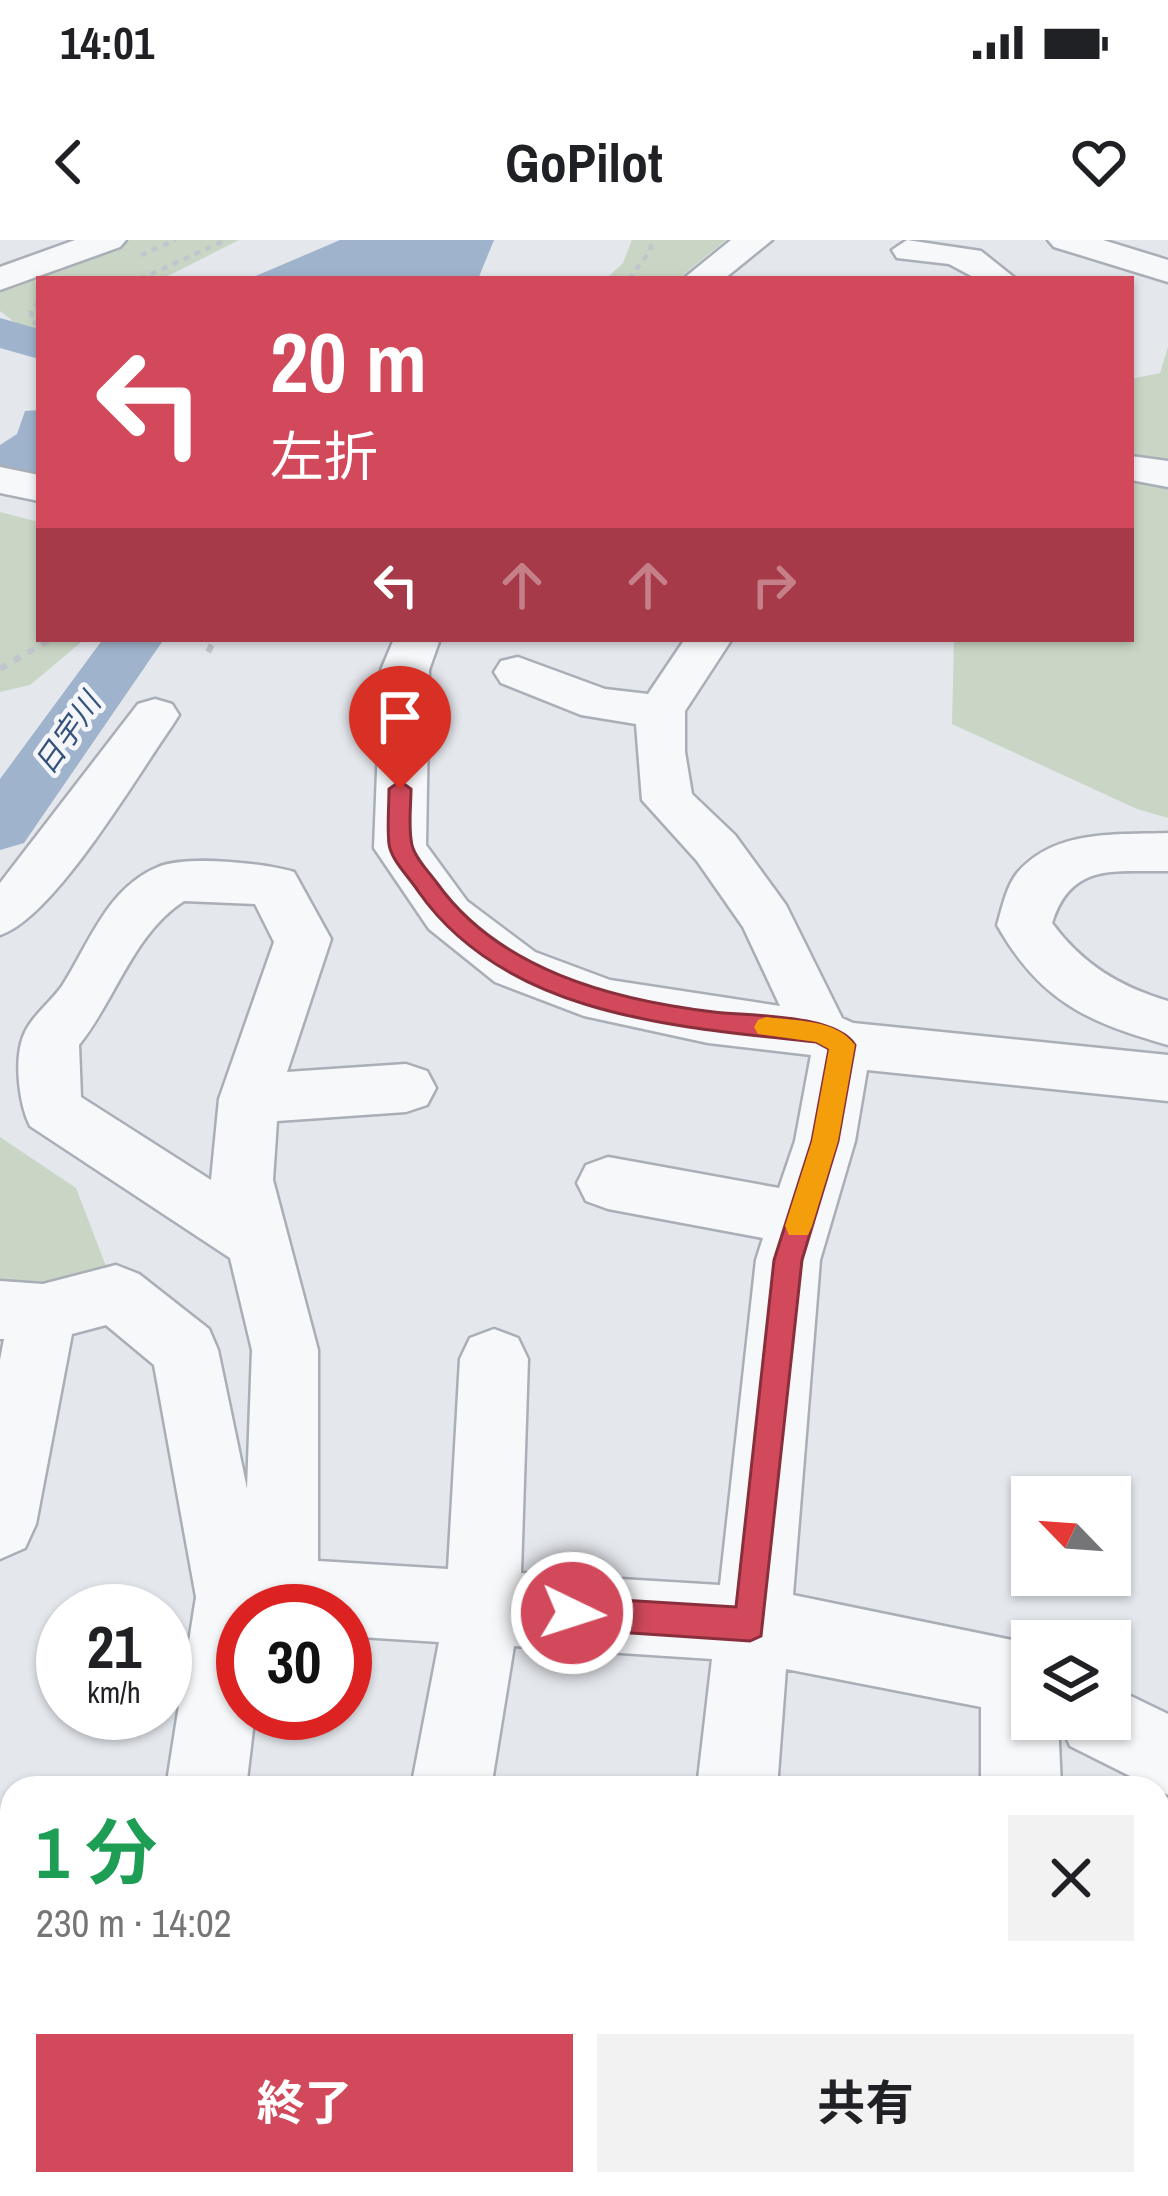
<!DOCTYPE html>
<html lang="ja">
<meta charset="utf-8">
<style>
:root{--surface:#fff;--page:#f2f2f2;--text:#202124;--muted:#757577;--accent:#d1495b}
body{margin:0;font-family:"Archivo Narrow","Noto Sans JP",sans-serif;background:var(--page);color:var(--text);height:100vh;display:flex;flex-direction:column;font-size:45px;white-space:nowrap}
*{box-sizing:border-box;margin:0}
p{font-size:39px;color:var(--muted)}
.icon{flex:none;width:66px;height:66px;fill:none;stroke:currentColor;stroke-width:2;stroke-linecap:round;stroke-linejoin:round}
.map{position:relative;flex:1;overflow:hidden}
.details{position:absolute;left:0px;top:1536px;width:1170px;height:420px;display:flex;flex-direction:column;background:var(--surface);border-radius:36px 36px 0 0;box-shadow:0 3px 9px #0004}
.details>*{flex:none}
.top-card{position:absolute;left:36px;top:36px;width:1098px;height:366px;border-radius:0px;box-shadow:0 3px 9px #0004;background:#d1495b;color:#fff;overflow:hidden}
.needle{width:78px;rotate:295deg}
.tools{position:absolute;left:1011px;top:1236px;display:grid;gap:24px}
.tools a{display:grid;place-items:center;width:120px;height:120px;border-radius:0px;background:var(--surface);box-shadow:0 3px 9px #0004;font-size:60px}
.speed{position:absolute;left:36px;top:1344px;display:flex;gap:24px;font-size:60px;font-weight:700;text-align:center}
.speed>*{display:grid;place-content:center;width:156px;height:156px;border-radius:50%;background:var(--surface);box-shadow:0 3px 9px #0004;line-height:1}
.speed small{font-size:30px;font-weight:400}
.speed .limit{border:18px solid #d22;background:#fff;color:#111}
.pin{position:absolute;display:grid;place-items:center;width:102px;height:102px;color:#fff;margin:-123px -51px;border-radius:50% 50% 50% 0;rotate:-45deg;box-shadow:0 0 12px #0007}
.pin .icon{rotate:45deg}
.me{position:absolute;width:132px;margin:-66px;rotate:94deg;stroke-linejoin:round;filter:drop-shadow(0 0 9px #0008)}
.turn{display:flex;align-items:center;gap:42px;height:252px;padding:0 36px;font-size:54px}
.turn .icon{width:156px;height:156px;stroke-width:2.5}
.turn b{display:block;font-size:84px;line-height:102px}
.lanes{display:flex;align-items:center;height:114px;padding:0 36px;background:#0003;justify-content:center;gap:60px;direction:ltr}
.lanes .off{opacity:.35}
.round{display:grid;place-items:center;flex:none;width:126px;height:126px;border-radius:0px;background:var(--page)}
.summary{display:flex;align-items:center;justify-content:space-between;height:204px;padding:0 36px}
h1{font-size:72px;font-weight:700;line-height:90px;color:#1e9e55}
.action{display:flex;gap:24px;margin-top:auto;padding:24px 36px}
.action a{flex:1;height:138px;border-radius:0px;background:var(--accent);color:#fff;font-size:48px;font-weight:700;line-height:138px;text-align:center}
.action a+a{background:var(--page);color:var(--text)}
.status{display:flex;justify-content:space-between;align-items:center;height:84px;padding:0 60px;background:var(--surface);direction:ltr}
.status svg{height:33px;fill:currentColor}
header{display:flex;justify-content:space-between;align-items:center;height:156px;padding:0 36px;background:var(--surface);font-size:54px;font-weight:700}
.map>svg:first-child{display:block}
.green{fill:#c9d6c5}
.water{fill:#9fb4cc}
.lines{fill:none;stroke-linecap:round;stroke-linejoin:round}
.river{fill:#9fb4cc;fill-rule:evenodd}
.minor-casing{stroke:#a9aeb7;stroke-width:5}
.path-far1{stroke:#c2c5cb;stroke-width:4.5;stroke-dasharray:6 6;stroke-linecap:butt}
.path{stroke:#c2c5cb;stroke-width:6;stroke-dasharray:8 8;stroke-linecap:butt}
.minor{fill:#f7f8fa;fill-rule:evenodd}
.route{fill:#d1495b;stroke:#882f3b;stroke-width:3}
.slow{fill:#f59e0b}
.labels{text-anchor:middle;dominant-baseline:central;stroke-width:9;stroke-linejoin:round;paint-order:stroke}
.far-water-label{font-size:30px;font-style:italic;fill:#34527a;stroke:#f4f6f9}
</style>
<div class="status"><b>14:01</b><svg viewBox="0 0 49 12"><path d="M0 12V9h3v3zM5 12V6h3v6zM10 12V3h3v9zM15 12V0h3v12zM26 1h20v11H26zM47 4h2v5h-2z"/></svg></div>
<header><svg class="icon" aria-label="back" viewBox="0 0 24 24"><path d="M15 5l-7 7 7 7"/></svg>GoPilot<svg class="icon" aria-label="heart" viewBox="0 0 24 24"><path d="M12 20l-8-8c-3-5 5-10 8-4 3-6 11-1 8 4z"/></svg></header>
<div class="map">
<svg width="1168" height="1956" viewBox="0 0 1168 1956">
<rect width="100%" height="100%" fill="#e4e7ec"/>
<!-- green -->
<path class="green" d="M127,0H239L162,39H39V91L22,88L0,71V45Z
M632,0H726L678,39H606L623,23Z
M1168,107V578L1137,569L952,484L954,399H1131V139L1160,133Z
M0,272L39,282V399H85L30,445L0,452Z
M0,897L76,948L109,1034L0,1052Z"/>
<!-- water -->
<path class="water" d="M340,0H494L478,39H249Z
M39,170V237L0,229V205L17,194L25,171Z"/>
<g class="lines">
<!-- river -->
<path class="river" d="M0,78L39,89V119L0,108Z
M103,399H164L24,603L0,610V539Z"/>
<defs>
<path id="minor" d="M75,0H126L120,7L0,50V27Z
M731,0H772L724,39H683Z
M907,0L981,11L1016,39H977L949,24L897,18L892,10Z
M1048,0H1103L1168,20V42L1054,7Z
M1131,216L1168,221V247L1131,240Z
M0,227L39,235V261L0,253Z
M394,399H440L429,430L426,605L467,661L535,712L610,740L780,766L743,687L697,621L642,560L636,484L581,475L501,443L494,432L501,421L518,417L605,449L648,454L685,399H732L685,471V512L692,554L735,595L786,665L842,778L853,783L1168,815V861L867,830L855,901L820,1020L793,1355L1032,1404V1479H1110V1446L1168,1474V1555L1070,1506L1058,1479L1061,1548H981V1467L786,1429L777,1548H697L712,1419L514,1406L491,1548H411L439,1402L345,1396V1371H243V1473H255L246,1548H166L196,1357L154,1125L106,1085L72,1094L36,1284L25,1308L0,1319V1120L4,1099H0V1041L43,1044L116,1025L139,1034L209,1089L218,1110L247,1249L252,1110L230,1018L30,886C19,864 14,821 23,797C30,777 50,763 62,746C89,704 107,648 158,627C187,615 264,623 294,632L331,699L287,832L406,824L427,831L436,848L427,865L406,872L277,881L273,940L318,1110V1321L448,1329L460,1119L470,1098L494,1089L518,1098L528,1119L521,1333L720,1345L756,1020L763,998L608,969L586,961L577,943L586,925L608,917L779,948L795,901L811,815L708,803L584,776L495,742L429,689L374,608L381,430ZM184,661L255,664L274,702L219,859L211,940L81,857L79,805C116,759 133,694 184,661Z
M155,459L172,464L179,475L172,486C136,537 54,678 0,695V643L138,464Z
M1168,593V631C1114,632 1071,622 1052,683C1082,724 1120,747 1168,761V805C1087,782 1040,761 997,685C1002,669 1006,646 1018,632C1056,589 1116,595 1168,593Z
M105,1944H195L198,1956H108Z
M334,1944H424L422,1956H332Z
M660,1944H750L749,1956H659Z
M983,1944H1073V1956H983Z"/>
</defs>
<!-- minor casing -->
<use href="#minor" class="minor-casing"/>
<!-- path-far1 -->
<path class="path-far1" d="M141,15L176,0
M140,39L226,0
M629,39L650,11L652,0
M39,62L31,71L32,82L39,84"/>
<!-- path -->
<path class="path" d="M208,412L215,399
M0,429L51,399"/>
<!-- minor -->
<use href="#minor" class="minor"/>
</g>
<!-- route -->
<path class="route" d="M400,541L411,549C411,566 408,588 412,605C415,618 429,632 437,643C499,730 613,760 714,772C750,776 835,774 855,805L838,901L802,1020L761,1396L750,1401L572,1389L561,1384L556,1373L561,1361L572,1357L736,1367L774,1020L812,901L829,809L816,802C676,787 505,776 418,651C409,637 391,620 389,604C387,587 389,567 389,549Z"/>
<!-- slow -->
<path class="slow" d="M766,777C796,781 836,779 855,805L838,901L812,986L808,995H789L785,986L812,901L829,809L816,802L758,794L754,787L758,780Z"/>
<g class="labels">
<!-- far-water labels -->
<g class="far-water-label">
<text transform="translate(67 493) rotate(-55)">日宇川</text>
</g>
</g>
</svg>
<div class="tools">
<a><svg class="needle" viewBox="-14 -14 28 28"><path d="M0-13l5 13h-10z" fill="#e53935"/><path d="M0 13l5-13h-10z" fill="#757577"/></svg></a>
<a><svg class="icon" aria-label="layers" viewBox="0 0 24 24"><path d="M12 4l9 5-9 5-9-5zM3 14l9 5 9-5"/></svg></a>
</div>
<div class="speed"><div>21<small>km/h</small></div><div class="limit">30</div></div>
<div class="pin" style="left:400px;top:549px;background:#d93025"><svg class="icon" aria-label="arrive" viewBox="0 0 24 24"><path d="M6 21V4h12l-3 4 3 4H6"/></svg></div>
<svg class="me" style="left:572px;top:1373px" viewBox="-20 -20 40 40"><circle r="17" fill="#d1495b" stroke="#fff" stroke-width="3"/><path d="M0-11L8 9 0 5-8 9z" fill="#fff"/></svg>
<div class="top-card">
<div class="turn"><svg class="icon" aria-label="left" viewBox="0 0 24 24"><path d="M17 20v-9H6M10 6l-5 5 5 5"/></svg><div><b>20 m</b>左折</div></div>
<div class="lanes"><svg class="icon" aria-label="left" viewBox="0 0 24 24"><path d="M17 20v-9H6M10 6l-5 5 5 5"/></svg><svg class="icon off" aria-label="ahead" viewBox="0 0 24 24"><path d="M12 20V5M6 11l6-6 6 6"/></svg><svg class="icon off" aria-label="ahead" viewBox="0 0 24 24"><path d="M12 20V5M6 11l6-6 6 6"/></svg><svg class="icon off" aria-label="right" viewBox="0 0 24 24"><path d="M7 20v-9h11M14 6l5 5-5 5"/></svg></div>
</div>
<section class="details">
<div class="summary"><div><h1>1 分</h1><p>230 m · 14:02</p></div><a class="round"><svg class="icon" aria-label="close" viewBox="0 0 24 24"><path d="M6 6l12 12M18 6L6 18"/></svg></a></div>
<div class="action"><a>終了</a><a>共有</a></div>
</section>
</div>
